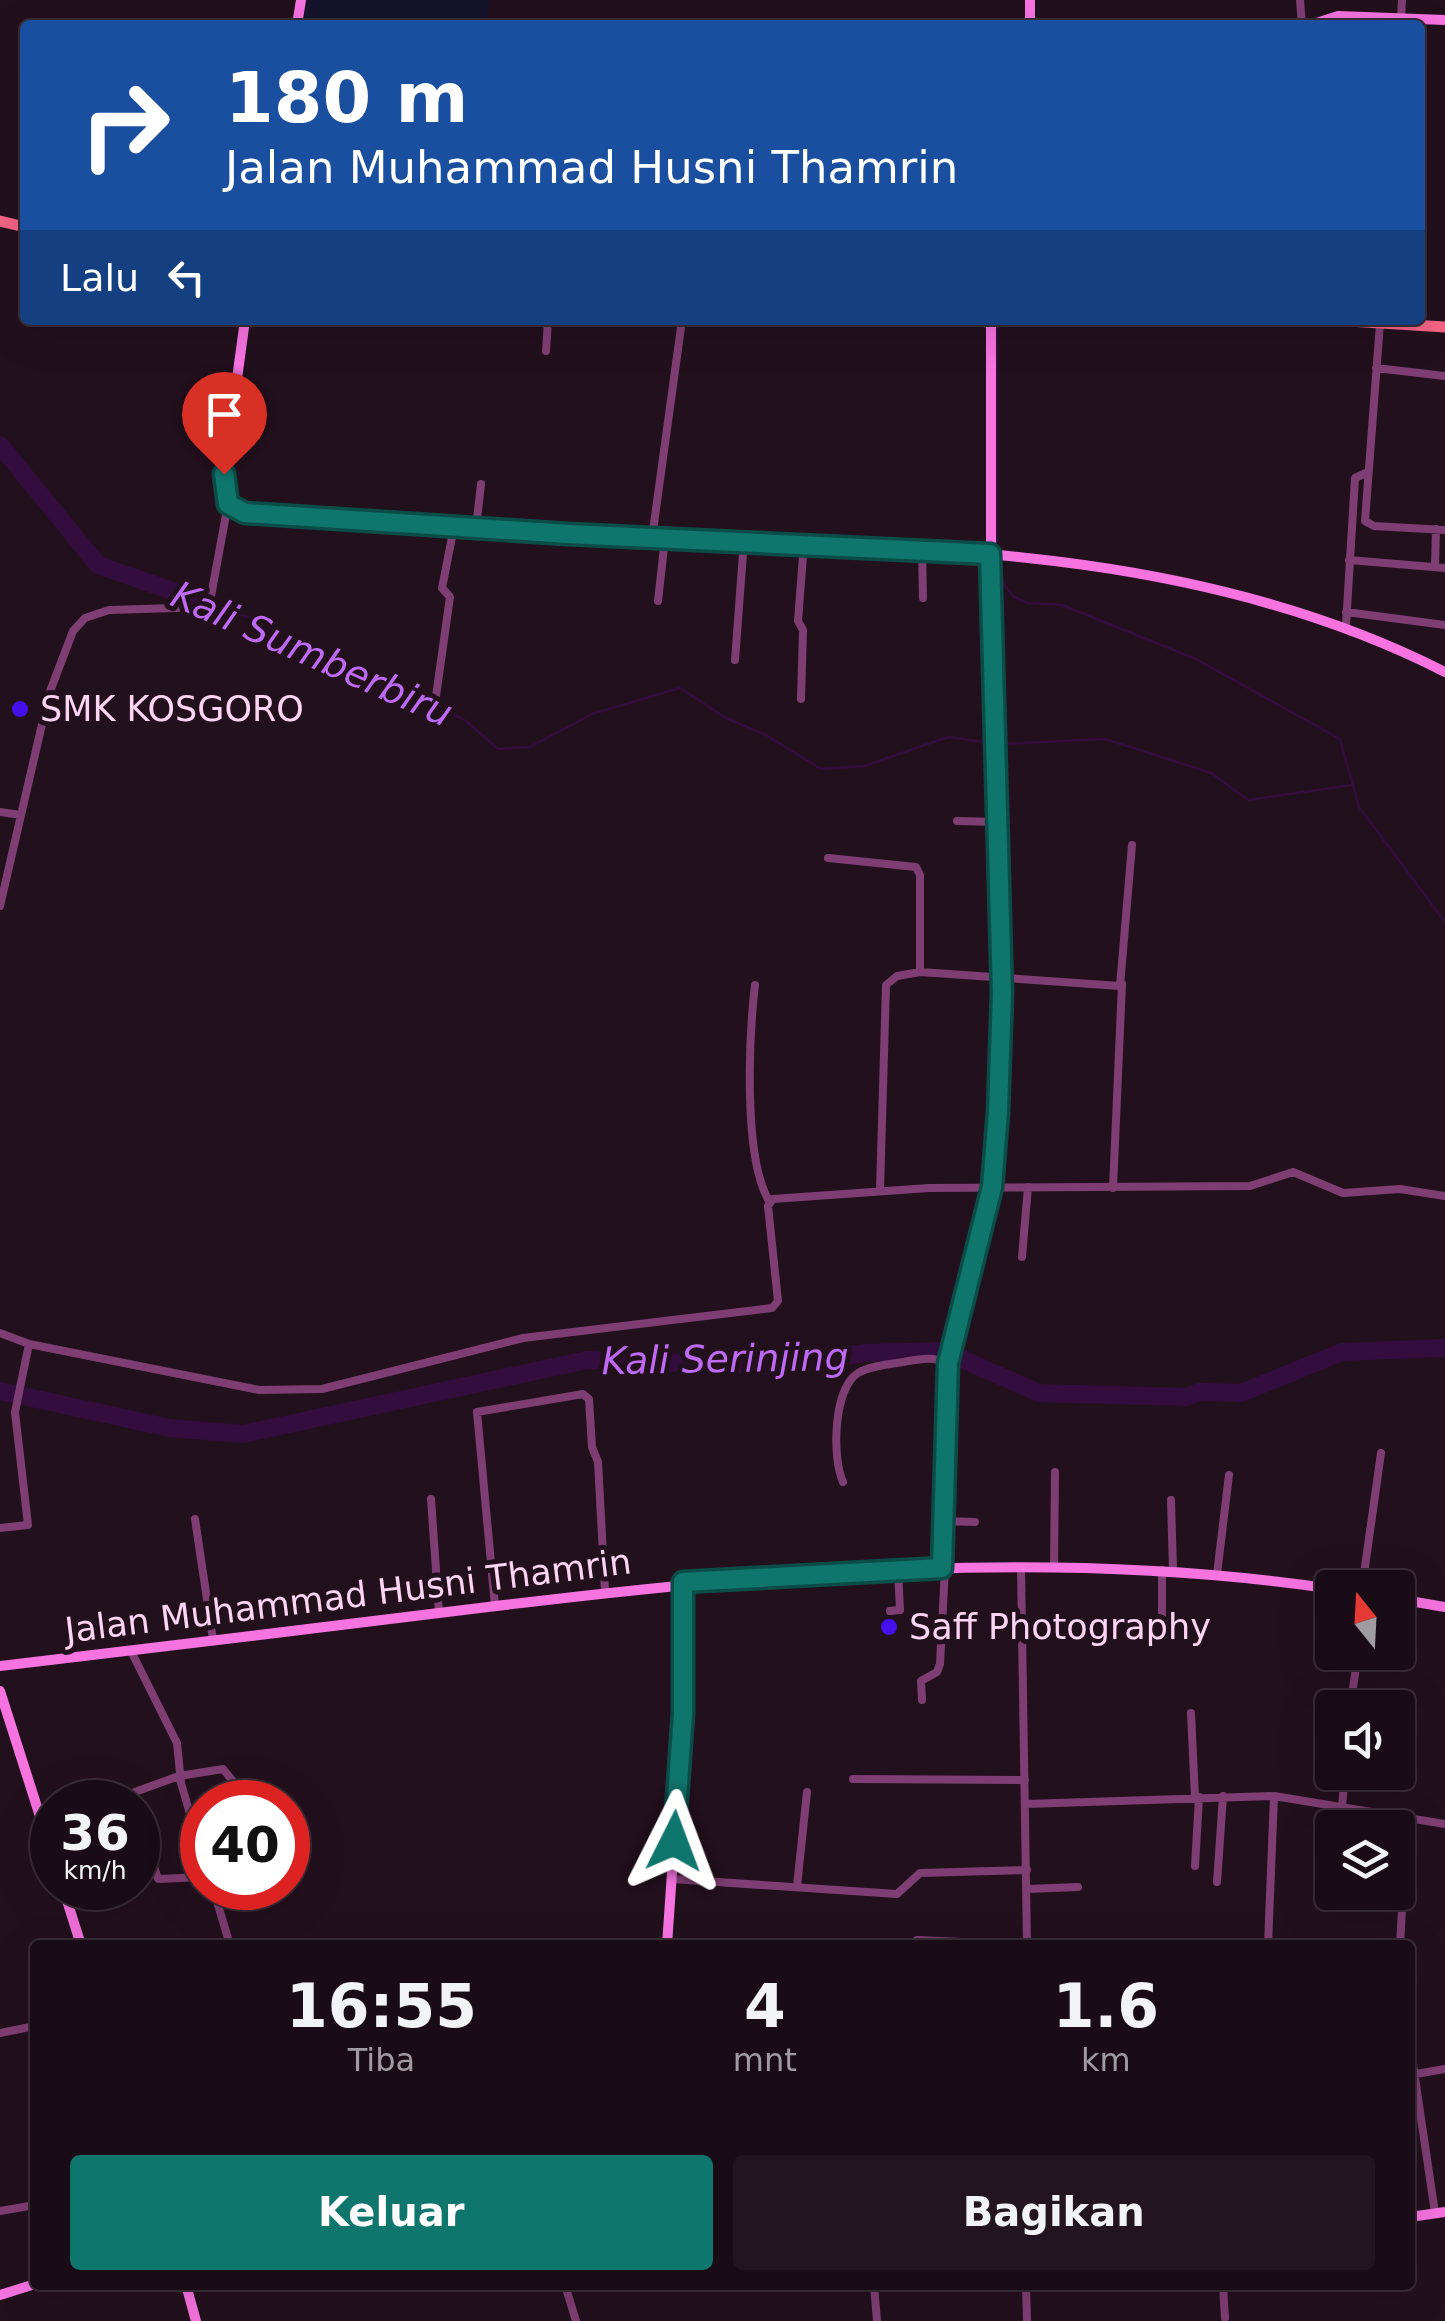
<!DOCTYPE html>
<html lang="id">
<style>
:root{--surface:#1a0c16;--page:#23151f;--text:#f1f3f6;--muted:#9f9ba1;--line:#382c35;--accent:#0f766e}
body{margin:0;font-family:"DejaVu Sans",sans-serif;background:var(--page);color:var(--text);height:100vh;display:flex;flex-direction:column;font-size:38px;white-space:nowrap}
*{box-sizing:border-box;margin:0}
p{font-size:32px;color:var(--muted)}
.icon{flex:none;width:55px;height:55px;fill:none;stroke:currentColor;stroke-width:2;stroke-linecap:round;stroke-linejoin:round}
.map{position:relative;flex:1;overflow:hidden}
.details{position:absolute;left:30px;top:1940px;width:1385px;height:350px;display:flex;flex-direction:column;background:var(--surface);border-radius:10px;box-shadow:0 10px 40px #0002,0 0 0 2px var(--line)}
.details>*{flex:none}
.guide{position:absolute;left:20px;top:20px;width:1405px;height:305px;border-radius:10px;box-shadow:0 10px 40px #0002,0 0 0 2px var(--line);background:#1a4fa0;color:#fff;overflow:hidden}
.needle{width:65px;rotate:342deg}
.fabs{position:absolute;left:1315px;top:1570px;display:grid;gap:20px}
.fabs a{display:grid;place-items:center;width:100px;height:100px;border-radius:10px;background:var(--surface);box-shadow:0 10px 40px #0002,0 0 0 2px var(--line);font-size:50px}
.speed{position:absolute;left:30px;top:1780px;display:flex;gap:20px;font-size:50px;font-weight:700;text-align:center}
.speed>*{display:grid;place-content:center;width:130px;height:130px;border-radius:50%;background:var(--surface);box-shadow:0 10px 40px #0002,0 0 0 2px var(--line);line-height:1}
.speed small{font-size:25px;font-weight:400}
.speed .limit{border:15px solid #d22;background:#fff;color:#111}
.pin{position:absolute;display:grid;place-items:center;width:85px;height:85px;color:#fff;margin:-102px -42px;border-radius:50% 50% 50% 0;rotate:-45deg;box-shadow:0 0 10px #0007}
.pin .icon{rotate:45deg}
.me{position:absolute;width:110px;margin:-55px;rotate:3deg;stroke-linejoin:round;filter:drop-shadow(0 0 8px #0008)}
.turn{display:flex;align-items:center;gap:35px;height:210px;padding:0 40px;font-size:45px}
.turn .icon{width:130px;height:130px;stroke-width:2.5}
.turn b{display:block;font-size:70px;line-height:85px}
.then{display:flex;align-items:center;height:95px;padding:0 40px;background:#0003;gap:20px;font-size:38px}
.eta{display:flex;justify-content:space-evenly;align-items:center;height:170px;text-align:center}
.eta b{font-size:60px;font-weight:700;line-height:70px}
.cta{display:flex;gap:20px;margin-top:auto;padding:20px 40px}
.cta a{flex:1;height:115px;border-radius:10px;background:var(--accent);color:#fff;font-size:40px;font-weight:700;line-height:115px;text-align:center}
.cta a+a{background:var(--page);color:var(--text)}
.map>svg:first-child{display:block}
.green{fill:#16132d}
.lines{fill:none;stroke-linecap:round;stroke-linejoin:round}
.stream{stroke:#340d3f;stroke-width:2.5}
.river{stroke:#340d3f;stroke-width:18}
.street{stroke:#7f3e73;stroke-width:8}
.secondary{stroke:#f673e0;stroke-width:10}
.primary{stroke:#f56485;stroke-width:11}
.route-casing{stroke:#0a4d48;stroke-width:25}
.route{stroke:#0f766e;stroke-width:18}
.poi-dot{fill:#4610ed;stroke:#23101d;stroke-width:4}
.labels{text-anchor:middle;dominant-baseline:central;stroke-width:10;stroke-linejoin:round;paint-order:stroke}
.poi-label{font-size:35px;fill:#fcd5f2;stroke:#23101d;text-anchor:start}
.street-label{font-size:35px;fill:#fcd5f2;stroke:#23101d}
.water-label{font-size:38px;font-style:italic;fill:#be6af5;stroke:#23101d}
</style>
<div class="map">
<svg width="1445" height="2321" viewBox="0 0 1445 2321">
<rect width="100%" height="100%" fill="#23101d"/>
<!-- green -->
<path class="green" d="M307,0H490L486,25H325L309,21L302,25Z"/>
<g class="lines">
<!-- stream -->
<path class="stream" d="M997,553V320
M998,561L1005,586L1014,597L1028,603L1062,605L1196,659L1340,739L1359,807L1445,922
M201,601L257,621L280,636L292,652L395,690L414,703L435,704L466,721L498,749L530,747L592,714L680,688L726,718L766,735L821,769L864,766L948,737L992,743
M1000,744L1105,739L1211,773L1248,800L1352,785"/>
<!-- river -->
<path class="river" d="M0,445L98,565L201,601
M0,1391L170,1428L243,1434L587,1360L777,1366L864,1353L944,1351L1039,1393L1187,1397L1199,1392L1241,1393L1342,1352L1445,1348"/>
<!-- street -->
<path class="street" d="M1300,0L1302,25
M1401,18L1402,0
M1380,323L1365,521L1374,526L1445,530
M546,351L548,320
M1376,368L1445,376
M476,528L481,484
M652,538L682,320
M922,550L923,598
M1349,560L1445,568
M1435,567L1436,529
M658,601L665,538
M1346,612L1445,625
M1346,625L1355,478L1368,472
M735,660L744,540
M436,696L450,597L442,588L454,527
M801,699L803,630L798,621L804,543
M0,812L21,815
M957,821L999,822
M828,858L916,867L920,875V972
M0,906L49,694L73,631L85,618L109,610L209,607L228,504
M755,985C749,1036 743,1157 769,1201
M1113,1188L1122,984
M880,1190L886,985L897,976L920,972L1120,986L1132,845
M1022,1257L1028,1187
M0,1333L29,1344L259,1390L322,1389L523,1338L772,1308L778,1301L768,1206L773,1199L929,1188L1250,1186L1293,1172L1343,1193L1400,1189L1445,1196
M843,1482C832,1458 833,1389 858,1373C869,1366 890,1364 903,1362C920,1359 932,1356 948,1363
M431,1499L439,1613
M1171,1500L1173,1570
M195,1519L213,1640
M942,1521L975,1522
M0,1528L28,1525L15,1412L29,1344
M1054,1568L1055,1472
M1217,1574L1229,1475
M1362,1588L1381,1453
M495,1606L477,1412L583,1394L589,1399L592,1447L598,1462L605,1591
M890,1611L900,1610L898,1570
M1162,1618V1570
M131,1651L177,1743L181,1783L202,1855
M922,1700L921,1681L937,1672L940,1664L945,1568
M1350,1708L1356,1668
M1191,1713L1195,1798
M853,1779L1025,1780
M133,1802L132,1793L179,1776L223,1769L250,1802
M1026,1804L1274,1796L1445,1824
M1342,1807L1345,1772
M138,1818L158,1879L202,1877
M1195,1866L1199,1797
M672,1879L897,1894L920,1873L1027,1870
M1217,1882L1223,1796
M797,1886L807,1792
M213,1888L230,1945
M1027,1889L1078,1887
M917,1940L1027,1945L1021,1568
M1268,1945L1274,1796
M1400,1945L1407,1818
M0,2033L35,2026
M1410,2044L1435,2213
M1416,2074L1445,2069
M0,2211L35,2205
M565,2285L576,2321
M874,2285L877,2321
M1026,2285L1027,2321
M1223,2285L1225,2318"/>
<!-- secondary -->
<path class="secondary" d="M297,25L301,0
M1030,25V0
M1310,25L1338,16L1445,20
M245,320L224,474L228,504L245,513C381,524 517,533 653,538C922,547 1200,547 1445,672
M941,1568L948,1363L992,1187L998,1112L1002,993L991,555V320
M1398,1599L1445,1607
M0,1666C163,1647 325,1627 488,1607C768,1573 1052,1547 1332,1589
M0,1691L52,1854
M63,1888L81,1945
M667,1945L683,1713V1583
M1410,2217L1445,2212
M186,2285L196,2321
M0,2295L35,2284"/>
<!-- primary -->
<path class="primary" d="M0,221L25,227
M1333,320L1445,327"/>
</g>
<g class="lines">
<defs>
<path id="route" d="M224,474L228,504L245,513L568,534L990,554L1002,993L998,1112L992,1187L948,1363L942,1568L683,1582V1713L674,1841"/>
</defs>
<!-- route casing -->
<use href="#route" class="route-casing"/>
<!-- route -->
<use href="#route" class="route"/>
</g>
<!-- markers -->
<g class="poi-dot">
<circle cx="20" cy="709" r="10"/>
<circle cx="889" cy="1627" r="10"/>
</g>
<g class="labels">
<!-- poi labels -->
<g class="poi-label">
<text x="40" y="709">SMK KOSGORO</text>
<text x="909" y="1627">Saff Photography</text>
</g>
<!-- street labels -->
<g class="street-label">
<text transform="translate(348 1596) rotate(-7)">Jalan Muhammad Husni Thamrin</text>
</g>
<!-- water labels -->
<g class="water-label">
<text transform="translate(312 654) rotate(24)">Kali Sumberbiru</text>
<text transform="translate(725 1359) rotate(-1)">Kali Serinjing</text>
</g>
</g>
</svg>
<div class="fabs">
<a><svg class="needle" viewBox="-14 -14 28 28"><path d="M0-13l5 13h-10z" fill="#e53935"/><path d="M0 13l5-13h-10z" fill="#9f9ba1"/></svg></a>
<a><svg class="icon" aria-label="sound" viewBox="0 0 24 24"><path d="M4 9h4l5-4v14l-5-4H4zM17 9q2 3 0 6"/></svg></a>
<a><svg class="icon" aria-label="layers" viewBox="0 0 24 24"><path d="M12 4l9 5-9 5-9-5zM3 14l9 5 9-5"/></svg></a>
</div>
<div class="speed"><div>36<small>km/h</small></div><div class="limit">40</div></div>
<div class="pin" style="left:224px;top:474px;background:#d93025"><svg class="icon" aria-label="arrive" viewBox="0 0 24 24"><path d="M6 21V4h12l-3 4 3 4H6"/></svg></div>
<svg class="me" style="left:674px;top:1841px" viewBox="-20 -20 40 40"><path d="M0-17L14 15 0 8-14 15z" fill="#0f766e" stroke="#fff" stroke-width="4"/></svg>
<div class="guide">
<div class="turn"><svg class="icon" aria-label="right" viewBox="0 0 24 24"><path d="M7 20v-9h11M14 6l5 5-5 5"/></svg><div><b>180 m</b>Jalan Muhammad Husni Thamrin</div></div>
<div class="then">Lalu<svg class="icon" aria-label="left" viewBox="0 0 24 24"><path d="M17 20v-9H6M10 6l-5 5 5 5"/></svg></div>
</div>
<section class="details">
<div class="eta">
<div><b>16:55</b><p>Tiba</p></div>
<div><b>4</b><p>mnt</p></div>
<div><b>1.6</b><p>km</p></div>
</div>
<div class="cta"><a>Keluar</a><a>Bagikan</a></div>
</section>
</div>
